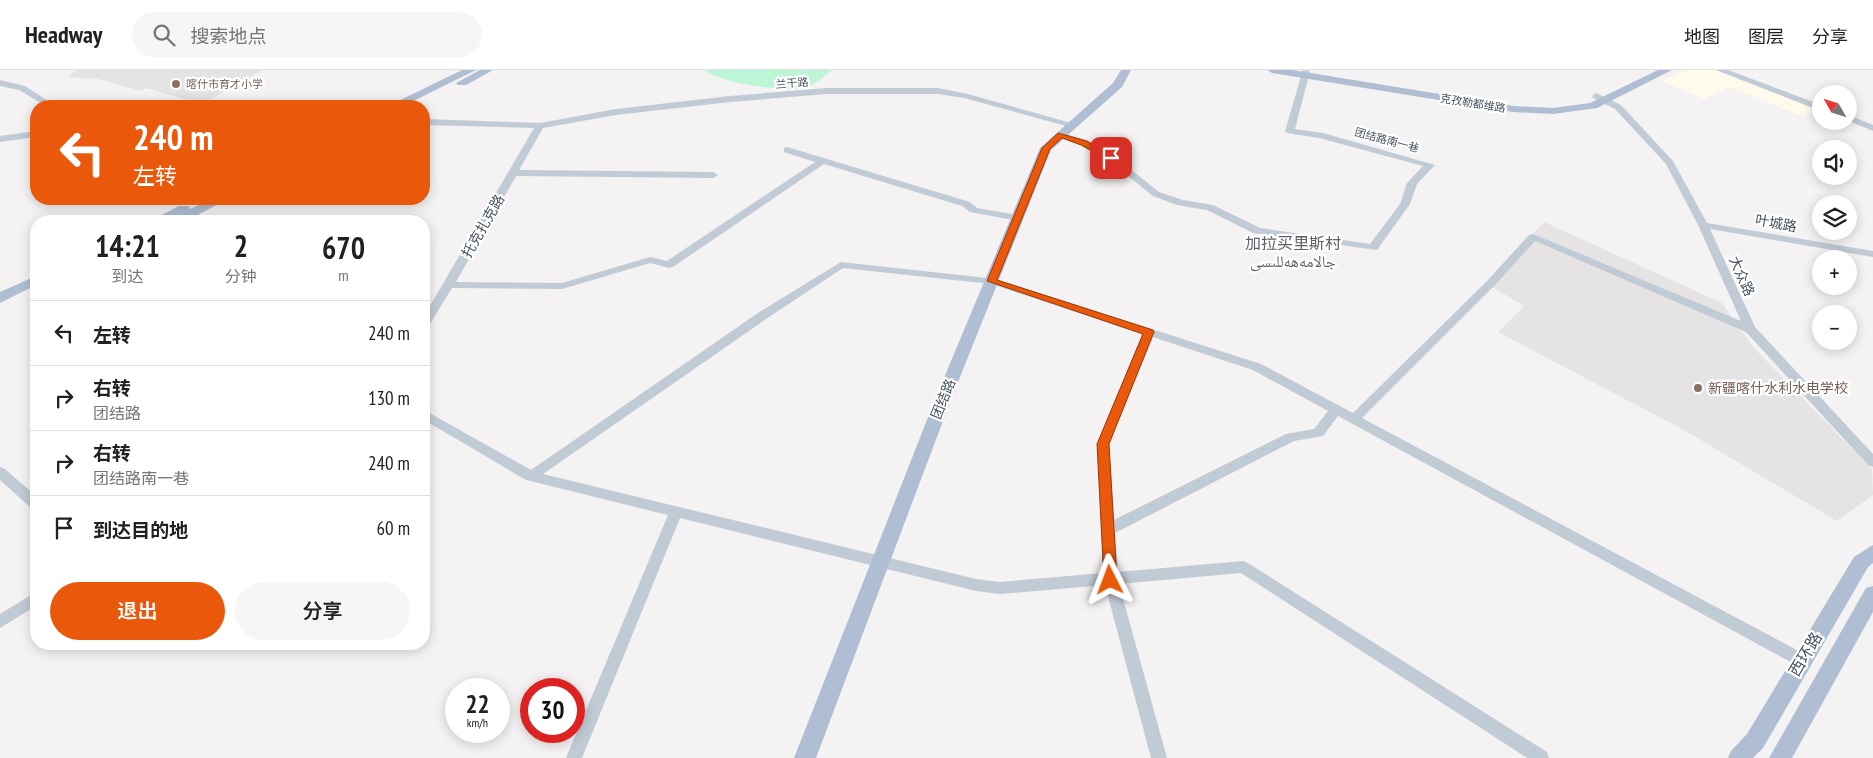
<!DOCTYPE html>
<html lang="zh">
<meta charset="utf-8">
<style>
:root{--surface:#fff;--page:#f6f6f6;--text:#202124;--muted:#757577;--line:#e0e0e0;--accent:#ea580c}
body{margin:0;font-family:"PT Sans Narrow","Noto Naskh Arabic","Noto Sans SC",sans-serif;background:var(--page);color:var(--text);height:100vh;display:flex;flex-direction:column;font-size:19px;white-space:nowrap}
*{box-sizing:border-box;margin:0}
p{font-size:16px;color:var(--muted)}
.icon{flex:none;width:28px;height:28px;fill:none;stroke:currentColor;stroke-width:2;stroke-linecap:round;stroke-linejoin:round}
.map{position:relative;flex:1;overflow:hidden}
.panel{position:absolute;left:30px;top:145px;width:400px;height:435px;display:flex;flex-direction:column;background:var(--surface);border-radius:20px;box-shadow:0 2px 12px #0003}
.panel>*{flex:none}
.hud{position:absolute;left:30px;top:30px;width:400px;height:105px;border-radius:20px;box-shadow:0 2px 12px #0003;background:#ea580c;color:#fff;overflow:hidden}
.needle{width:32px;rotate:309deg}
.fabs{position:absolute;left:1812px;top:15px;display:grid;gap:10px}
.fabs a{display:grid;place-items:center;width:45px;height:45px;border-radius:50%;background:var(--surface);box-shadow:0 2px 12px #0003;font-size:25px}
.speed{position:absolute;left:445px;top:608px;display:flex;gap:10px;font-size:25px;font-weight:700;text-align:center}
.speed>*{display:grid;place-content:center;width:65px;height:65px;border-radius:50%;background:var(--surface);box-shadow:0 2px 12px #0003;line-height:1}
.speed small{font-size:12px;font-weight:400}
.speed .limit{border:8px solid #d22;background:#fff;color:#111}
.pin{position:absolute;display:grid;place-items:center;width:42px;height:42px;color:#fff;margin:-21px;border-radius:10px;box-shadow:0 2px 8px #0006}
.me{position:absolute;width:55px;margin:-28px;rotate:357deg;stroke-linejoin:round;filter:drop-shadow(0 0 4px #0008)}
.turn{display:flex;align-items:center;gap:18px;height:105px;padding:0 20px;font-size:22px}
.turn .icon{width:65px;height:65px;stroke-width:2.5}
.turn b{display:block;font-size:35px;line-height:42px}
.eta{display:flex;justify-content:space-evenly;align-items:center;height:85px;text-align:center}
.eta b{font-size:30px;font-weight:600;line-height:35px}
.button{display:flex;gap:10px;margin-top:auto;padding:10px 20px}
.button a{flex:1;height:58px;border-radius:30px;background:var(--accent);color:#fff;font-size:20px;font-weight:600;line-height:58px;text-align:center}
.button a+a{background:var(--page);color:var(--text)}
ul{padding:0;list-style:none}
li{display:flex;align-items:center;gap:15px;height:65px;padding:0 20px;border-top:1px solid var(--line)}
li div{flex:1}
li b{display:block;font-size:19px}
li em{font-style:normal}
header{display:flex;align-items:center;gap:30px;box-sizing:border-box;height:70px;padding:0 25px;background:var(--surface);border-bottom:1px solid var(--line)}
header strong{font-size:24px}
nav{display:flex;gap:28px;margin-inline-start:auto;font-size:18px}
.search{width:350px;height:45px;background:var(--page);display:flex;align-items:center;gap:12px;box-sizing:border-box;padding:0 18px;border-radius:28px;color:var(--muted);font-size:19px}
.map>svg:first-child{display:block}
.commercial{fill:#fefaec}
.education{fill:#e5e3e4}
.green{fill:#bdf5d7}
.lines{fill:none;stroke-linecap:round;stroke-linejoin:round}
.minor{fill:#c1cbd5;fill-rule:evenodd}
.major{fill:#afbed3;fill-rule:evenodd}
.route{fill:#ea580c;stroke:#983908}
.education-dot{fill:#8d6e63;stroke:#fff;stroke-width:2}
.labels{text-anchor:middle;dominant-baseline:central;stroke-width:4.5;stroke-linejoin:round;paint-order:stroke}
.far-street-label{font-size:11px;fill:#475362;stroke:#fff}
.far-education-label{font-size:11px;fill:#785e54;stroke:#fff;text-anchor:start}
.street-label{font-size:14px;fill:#475362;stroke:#fff}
.education-label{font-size:14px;fill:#785e54;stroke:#fff;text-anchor:start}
.quarter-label{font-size:16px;fill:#5d6168;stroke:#fff}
.near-street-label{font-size:16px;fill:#475362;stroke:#fff}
</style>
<header>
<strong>Headway</strong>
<div class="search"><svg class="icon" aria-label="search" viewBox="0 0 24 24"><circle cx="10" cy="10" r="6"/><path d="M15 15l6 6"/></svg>搜索地点</div>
<nav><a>地图</a><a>图层</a><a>分享</a></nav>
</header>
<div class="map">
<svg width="1873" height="688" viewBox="0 0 1873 688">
<rect width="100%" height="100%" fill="#f4f2f2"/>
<!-- commercial -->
<path class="commercial" d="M1684,0H1716L1817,40L1804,47L1730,17L1704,29L1661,11Z"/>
<!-- education -->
<path class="education" d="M76,0H263L202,34L146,18L140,21L98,9L68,7Z
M1544,152L1722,233L1752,276L1872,399L1873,425L1837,451L1682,359L1498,262L1524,236L1486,213Z"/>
<!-- green -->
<path class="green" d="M705,0H832C823,7 814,16 802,18C783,22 719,13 705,0Z"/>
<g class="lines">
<!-- minor -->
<path class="minor" d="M1303,0L1310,1L1295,59L1323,63L1435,95L1417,114L1410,134L1377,180L1253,163L1207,140L1177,135L1153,126L1108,90L1081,75L1056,65L1061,62L1087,71L1114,86L1159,122L1183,130L1213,135L1260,158L1370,174L1400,134L1407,113L1423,96L1319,68L1287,63L1285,61Z
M1716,0H1728L1821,35V41Z
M0,10L25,16L56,36H46L19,20L0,16Z
M827,18H938L968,24L1078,55L1073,58L964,28L938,24H827L730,32L616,45L543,58L519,100L713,102L718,105L713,108L516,106L456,212L562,213L650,187L667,191L815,92L784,82V78L787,77L970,132L977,138L1018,145L1023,148L1018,151L970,142L962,136L824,94L673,197L669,198L650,193L562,219L452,218L428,257L424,258V246L534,58L424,55V49L540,53L616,39L730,26Z
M1596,23L1621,35L1673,91L1707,153L1873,181V187L1710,159L1755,257L1873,384V397L1868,395L1746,262L1535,171L1495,215L1362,348L1806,585L1809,590L1806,595L1801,597L1796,595L1338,346L1323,366L1294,371L1115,463L1118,502L1243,491L1248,493L1547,682L1549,688H1527L1241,503L1119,514L1167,688H1151L1105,515L1000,524L976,521L680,448L582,688H566L668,445L526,410L424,350V340L531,400L758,243L841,192L996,209L1261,294L1353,343L1487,211L1529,165L1533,164L1741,251L1698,155L1666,94L1615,39L1593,28L1592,26ZM843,198L991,214L1142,264L1097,374L1103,503L1000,512L976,509L543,404L766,249ZM1153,267L1253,300L1328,341L1314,359L1286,364L1114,450L1109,374Z
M1849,45L1873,55V61L1849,51Z
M36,61V67L0,72V66Z
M0,397L5,399L36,426V439L31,438L0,410Z
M36,522V536L0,558V544Z"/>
<!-- major -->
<path class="major" d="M462,0H476L403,36H388Z
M480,0H493L466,15H458L456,13Z
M1121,0H1131L1122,17L1051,80L952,327L816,688H794L936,327L1040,78L1113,13Z
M1267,0H1292L1513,36L1553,38L1590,33L1658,0H1672L1597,38L1553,44L1513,42L1272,3Z
M212,129H228L186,151H150L179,136H189L190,139Z
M36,206V215L0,233V222Z
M1873,475V493L1868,497L1763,678L1753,688H1728L1731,681L1747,664L1854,487Z
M1873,516V542L1792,688H1769L1866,518Z"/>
</g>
<!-- route -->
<path class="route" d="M1058,63L1087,71L1115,88L1108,90L1081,75L1062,68L1050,79L997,210L1153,260L1154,262L1109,374L1117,510L1110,515L1104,510L1097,374L1143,264L987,211L1042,78Z"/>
<!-- markers -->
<g class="education-dot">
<circle cx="176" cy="14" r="5"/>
<circle cx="1698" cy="318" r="5"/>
</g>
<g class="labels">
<!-- far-street labels -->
<g class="far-street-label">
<text transform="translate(792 13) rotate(-4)">兰干路</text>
<text transform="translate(1473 33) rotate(9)">克孜勒都维路</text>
<text transform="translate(1387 70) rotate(15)">团结路南一巷</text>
</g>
<!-- far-education labels -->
<g class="far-education-label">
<text x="186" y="14">喀什市育才小学</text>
</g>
<!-- street labels -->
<g class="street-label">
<text transform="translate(1776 153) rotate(10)">叶城路</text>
<text transform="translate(483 156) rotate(-60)">托克扎克路</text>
<text transform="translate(1742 206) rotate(66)">大众路</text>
<text transform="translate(943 329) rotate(-68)">团结路</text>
</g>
<!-- education labels -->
<g class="education-label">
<text x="1708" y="318">新疆喀什水利水电学校</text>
</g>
<!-- quarter labels -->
<g class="quarter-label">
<text x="1293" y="173">加拉买里斯村<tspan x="1293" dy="18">جالامەھەللىسى</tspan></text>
</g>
<!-- near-street labels -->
<g class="near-street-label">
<text transform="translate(1805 584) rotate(-59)">西环路</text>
</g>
</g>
</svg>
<div class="fabs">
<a><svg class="needle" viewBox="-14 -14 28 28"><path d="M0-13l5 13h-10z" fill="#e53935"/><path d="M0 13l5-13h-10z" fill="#757577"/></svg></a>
<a><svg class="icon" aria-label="sound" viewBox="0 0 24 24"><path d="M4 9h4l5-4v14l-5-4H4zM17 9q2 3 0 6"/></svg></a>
<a><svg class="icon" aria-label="layers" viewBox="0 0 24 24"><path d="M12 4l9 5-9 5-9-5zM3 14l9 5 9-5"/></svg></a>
<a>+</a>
<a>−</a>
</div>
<div class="speed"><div>22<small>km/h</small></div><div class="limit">30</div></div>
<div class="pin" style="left:1111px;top:88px;background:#d93025"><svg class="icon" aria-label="arrive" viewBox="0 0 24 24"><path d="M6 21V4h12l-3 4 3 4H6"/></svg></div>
<svg class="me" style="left:1110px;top:510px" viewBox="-20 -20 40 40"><path d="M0-17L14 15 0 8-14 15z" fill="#ea580c" stroke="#fff" stroke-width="4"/></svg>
<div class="hud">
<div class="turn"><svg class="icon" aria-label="left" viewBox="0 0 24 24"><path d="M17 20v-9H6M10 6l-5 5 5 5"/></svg><div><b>240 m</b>左转</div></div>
</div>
<section class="panel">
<div class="eta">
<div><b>14:21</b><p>到达</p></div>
<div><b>2</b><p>分钟</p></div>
<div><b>670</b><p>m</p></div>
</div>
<ul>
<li><svg class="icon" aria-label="left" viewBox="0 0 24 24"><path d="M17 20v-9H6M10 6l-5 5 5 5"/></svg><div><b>左转</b></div><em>240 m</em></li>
<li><svg class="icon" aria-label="right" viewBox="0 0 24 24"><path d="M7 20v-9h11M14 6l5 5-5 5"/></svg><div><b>右转</b><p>团结路</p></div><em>130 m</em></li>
<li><svg class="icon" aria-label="right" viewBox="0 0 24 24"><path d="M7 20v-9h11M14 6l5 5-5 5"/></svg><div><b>右转</b><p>团结路南一巷</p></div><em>240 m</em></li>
<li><svg class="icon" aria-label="arrive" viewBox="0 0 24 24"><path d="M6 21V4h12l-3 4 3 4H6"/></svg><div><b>到达目的地</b></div><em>60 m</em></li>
</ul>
<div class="button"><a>退出</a><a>分享</a></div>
</section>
</div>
